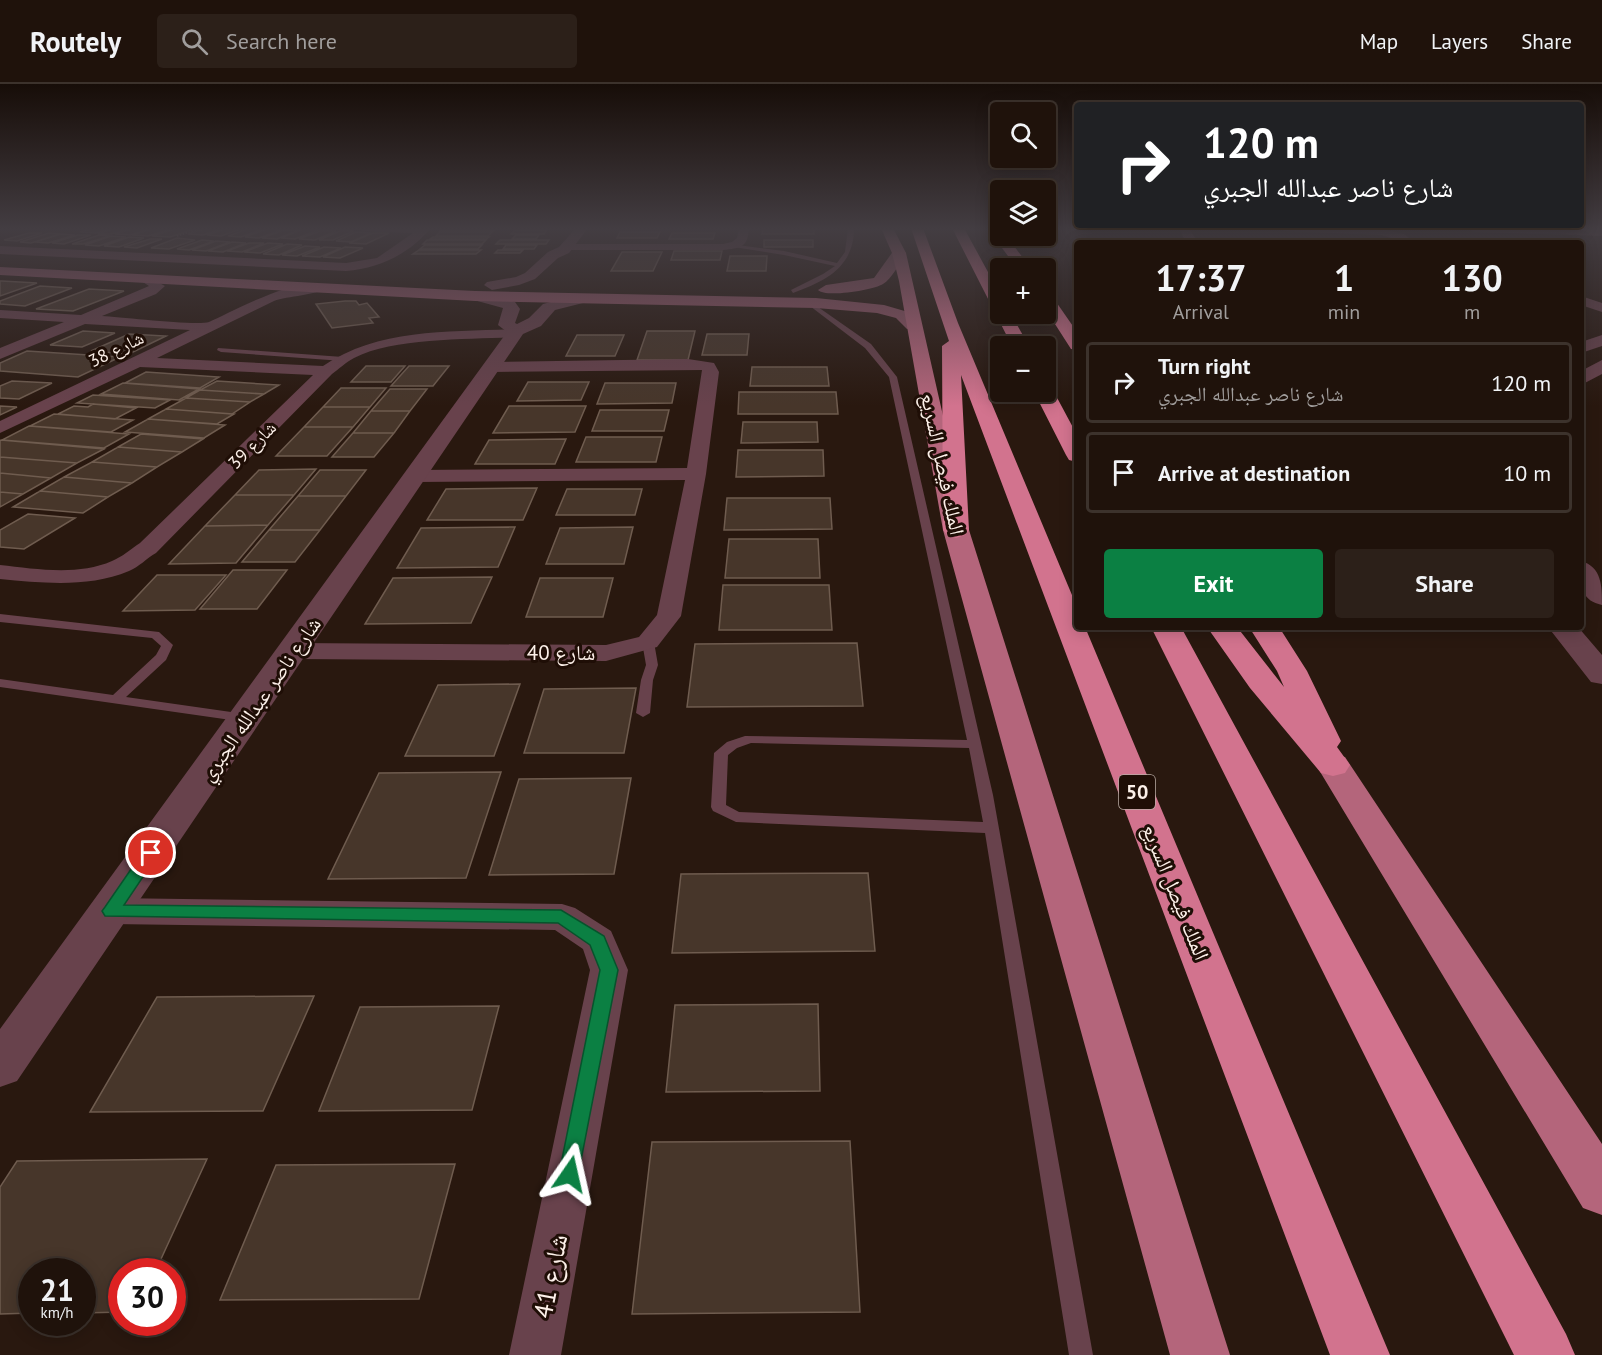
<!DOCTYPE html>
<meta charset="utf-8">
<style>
:root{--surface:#1f120b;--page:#2c2019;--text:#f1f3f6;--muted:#a19e9d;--line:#3c322c;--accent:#0b8043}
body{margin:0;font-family:"PT Sans","Noto Naskh Arabic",sans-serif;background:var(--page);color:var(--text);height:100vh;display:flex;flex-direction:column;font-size:22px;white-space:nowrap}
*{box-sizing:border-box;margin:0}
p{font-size:20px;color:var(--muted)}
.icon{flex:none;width:33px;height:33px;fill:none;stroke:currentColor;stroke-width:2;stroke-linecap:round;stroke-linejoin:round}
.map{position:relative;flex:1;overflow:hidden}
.drawer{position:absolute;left:1074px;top:156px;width:510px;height:390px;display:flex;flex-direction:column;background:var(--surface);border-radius:6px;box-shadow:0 3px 15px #0003,0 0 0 2px var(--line)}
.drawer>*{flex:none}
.top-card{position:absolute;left:1074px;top:18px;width:510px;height:126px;border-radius:6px;box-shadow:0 3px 15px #0003,0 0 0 2px var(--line);background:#202124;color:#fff;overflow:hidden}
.controls{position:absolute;left:990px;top:18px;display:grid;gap:12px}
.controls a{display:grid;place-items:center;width:66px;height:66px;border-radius:6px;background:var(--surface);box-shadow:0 3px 15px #0003,0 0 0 2px var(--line);font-size:30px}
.speed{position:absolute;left:18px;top:1174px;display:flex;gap:12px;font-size:30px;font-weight:700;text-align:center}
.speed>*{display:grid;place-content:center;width:78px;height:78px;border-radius:50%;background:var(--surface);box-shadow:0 3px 15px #0003,0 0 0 2px var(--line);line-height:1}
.speed small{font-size:15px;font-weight:400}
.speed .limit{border:9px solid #d22;background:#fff;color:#111}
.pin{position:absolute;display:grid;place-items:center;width:51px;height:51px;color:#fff;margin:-26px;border:3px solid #fff;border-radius:50%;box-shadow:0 2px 6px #0007}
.me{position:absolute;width:66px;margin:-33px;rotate:11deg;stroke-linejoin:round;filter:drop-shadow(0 0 4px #0008)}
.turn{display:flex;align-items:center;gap:21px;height:126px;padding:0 30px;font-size:27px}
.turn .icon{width:78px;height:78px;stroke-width:2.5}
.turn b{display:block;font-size:42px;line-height:51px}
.eta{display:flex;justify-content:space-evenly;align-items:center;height:102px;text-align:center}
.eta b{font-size:36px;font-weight:700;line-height:42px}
.button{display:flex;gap:12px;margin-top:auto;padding:12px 30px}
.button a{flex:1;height:69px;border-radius:6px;background:var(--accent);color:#fff;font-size:24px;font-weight:700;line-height:69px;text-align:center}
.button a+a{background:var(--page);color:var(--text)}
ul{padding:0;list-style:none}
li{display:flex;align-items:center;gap:18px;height:81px;margin:0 12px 9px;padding:0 18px;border:3px solid var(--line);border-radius:6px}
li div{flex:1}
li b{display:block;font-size:22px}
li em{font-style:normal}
header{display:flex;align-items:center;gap:36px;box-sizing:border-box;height:84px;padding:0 30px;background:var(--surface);border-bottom:2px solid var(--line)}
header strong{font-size:28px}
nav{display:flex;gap:33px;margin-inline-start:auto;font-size:21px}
.search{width:420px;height:54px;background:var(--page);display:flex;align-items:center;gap:15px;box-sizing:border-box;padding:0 21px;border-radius:6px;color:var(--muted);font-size:22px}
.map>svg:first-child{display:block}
.building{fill:#47362a;stroke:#6f5c4f;stroke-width:1.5}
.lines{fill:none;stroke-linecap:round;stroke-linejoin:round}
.path{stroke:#93857d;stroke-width:1.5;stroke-dasharray:1.5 1.5;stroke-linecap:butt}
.service{fill:#68424c;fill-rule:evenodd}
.minor{fill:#68424c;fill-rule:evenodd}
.tertiary{fill:#68424c;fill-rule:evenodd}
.secondary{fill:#935667;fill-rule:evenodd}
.primary{fill:#b4657b;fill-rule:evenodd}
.motorway{fill:#d2738e;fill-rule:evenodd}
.route{fill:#0b8043;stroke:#07532c;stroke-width:1.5}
.labels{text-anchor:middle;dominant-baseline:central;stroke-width:6;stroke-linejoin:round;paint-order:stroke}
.far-street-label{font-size:18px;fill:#fcf0e9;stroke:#1f0e06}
.shield{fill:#1f0e06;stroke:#baaca5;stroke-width:1.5}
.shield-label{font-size:20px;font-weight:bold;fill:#fcf0e9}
.street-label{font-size:21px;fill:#fcf0e9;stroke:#1f0e06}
.near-street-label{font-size:26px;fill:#fcf0e9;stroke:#1f0e06}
</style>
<header>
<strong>Routely</strong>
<div class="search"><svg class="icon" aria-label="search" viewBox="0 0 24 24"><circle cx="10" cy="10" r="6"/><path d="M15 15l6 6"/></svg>Search here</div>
<nav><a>Map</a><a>Layers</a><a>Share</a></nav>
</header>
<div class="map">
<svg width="1602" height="1271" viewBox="0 0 1602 1271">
<rect width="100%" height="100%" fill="#29180f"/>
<!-- building -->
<path class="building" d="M95,144H113L96,149L80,148Z
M116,144H132L111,150H98Z
M135,144H153L130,151L115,150Z
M155,144H174L148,152L132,151Z
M178,144H197L170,153L152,152Z
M207,144H224L203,151L188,150Z
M228,144H244L221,152L207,151Z
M250,144H265L241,153L228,152Z
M444,144H497L493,147H440Z
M763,144H814V150H762Z
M267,145L281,146L259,154L245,153Z
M303,145L318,146L295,155L281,154Z
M284,146H298L277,155L262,154Z
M515,146H547L544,150H511Z
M320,147H336L315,156L299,155Z
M340,147H354L333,156H319Z
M356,148L371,149L351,158L336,157Z
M440,148H492L488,152H436Z
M620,148H660L657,154H617Z
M29,149H42L17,157L4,156Z
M49,149L60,150L31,159L20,158Z
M373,149H389L366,160L349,159Z
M672,149H715L713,155H669Z
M61,150L75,151L48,159L35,158Z
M78,151H91L64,160L52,159Z
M99,151L110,152L83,160H72Z
M516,151H539L536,155H512Z
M111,152L126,153L99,162L85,161Z
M129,153L144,154L119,163L104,162Z
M433,153H489L486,155H430Z
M177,154L195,156L169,165L151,164Z
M150,155H162L137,164L124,163Z
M202,156L214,157L189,166L177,165Z
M427,156H486L482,160H423Z
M500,156H549L546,160H496Z
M764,156H813V163H764Z
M216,157L230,158L206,167L192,166Z
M232,158L246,159L223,168L208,167Z
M249,159H264L242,168L227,167Z
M268,159L283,160L260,169L244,168Z
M287,160L302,161L279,171L263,170Z
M425,161H482L478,165H420Z
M506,161H537L534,165H503Z
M305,162L320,163L297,172L282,171Z
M324,163L341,164L320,173L302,172Z
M345,163L363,164L340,174L323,173Z
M419,166H481L476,170H413Z
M498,166H523L520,169H495Z
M674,167H722L720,176H671Z
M622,168H662L653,187H611Z
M730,172H767L766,187H727Z
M0,197H2L37,199L0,212Z
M40,202L72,204L25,222L0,220V217Z
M89,205L124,207L73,227L36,225Z
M345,217H356L359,221L367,219L379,233L369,234L373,239L332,244L316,220Z
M83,247L115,249L82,263L50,261Z
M647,247H695L688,276H637Z
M129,250L166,252L129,270L91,267Z
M707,250H749L747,271H702Z
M577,251H624L615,272H566Z
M27,267L120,273L78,293L0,287V279Z
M366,282H405L391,298H351Z
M409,282H449L433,302H391Z
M752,283H827L829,302H750Z
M146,288L219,293L200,304L125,299Z
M12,297L52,299L19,315L0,314V302Z
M217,297L279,301L264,310L200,306Z
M528,298H589L581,316L517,317Z
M123,299L199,305L179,316L101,310Z
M605,299H676L672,319L597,320Z
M341,304H386L370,323H323Z
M390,305H427L410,327H371Z
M200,306L264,310L250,318L186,314Z
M739,308H836L838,330H738Z
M93,311L170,316L155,324L77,319Z
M186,314L250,318L232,330L166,325Z
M93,320L136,324L115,335L58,330L74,322L88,323Z
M0,322L17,323L0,331Z
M509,322H586L575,348L493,349Z
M323,323H370L353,343H304Z
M166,325L234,330L217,340L148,335Z
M600,326H669L664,347H592Z
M371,327H410L394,349H353Z
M54,330L133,336L111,348L30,342Z
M148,335L225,341L204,354L125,348Z
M743,338H817L818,358L741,359Z
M29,342L129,350L104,364L2,356Z
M304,343H353L327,372H276Z
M353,349H394L374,373H332Z
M141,350L203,355L182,368L118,363Z
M586,353H662L656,378H576Z
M566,355L555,380H475L489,356Z
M0,357L1,356L104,365L77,379L0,373Z
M118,363L182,368L157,383L92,378Z
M738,366H823L824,392L736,393Z
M0,373L77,379L51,394L0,389Z
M92,378L157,383L132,399L64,393Z
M316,385L294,411H235L259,386Z
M320,386H366L346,412H298Z
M0,389L51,394L23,410L0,408Z
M64,393L132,399L108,413L40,407Z
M537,404L523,436H427L446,405Z
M567,405H642L635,431H556Z
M40,407L108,413L83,429L13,423Z
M0,408L23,410L0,423Z
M235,411H294L268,441L205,442Z
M298,412H346L320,446H269Z
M727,414H830L832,445L724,446Z
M28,430L75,434L24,465L0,463V446Z
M268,441L236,479L169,480L205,442Z
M515,443L498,483L397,484L421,444Z
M633,443L624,480H546L560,444Z
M269,446H320L295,478H242Z
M729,455H818L820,494H725Z
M233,486H287L257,525H200Z
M157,491H226L195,526L123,527Z
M492,493L471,539L365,540L393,494Z
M540,494H613L603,533H526Z
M723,501H829L832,546H719Z
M857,559L863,622L687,623L695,560Z
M520,600L494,672H405L438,601Z
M636,604L624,669H524L544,605Z
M501,688L466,794L328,795L379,689Z
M631,694L614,790L489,791L519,695Z
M868,789L875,867L672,869L681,790Z
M314,912L263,1027L90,1028L157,913Z
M818,920L820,1007L666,1008L675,921Z
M499,922L472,1026L319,1027L360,923Z
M850,1057L860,1228L632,1230L652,1058Z
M207,1075L155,1188H122V1228L82,1229V1188H32V1229L0,1230V1103L17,1077Z
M455,1080L419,1215L220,1216L276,1081Z"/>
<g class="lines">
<!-- path -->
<path class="path" d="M177,152L202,144"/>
<!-- service -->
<path class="service" d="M848,144H854C854,183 826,197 793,209L791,206L823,190L835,182L784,171L727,162L730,160L784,167L837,179L845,168Z
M808,216L871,260L897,293L993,711L1093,1271H1069L985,749L736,738L713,727L711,723L714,669L727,658L745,652L967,656L889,293L865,264L806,219ZM751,659L969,664L983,738L739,728L726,721L728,671L737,664Z
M218,264L343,273L347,275L343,277L221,268L217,266Z
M0,530L159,548L173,561L166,576L126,613L245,630L252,634L245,638L0,603V595L113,611L156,571L161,562L152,554L0,538Z
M648,554L654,558L658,581L653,596L650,629L643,633L636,629L641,596L646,581L642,558Z"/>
<!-- minor -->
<path class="minor" d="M358,144H431C409,170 380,184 346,187L0,170V162L346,179L377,174L413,149L363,147Z
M739,144H749C748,164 740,164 723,166H567L561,163L567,160H723L732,158L737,154Z
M1179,144H1189L1198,159H1186Z
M1280,144L1381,145L1404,150L1415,159C1402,159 1393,154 1381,151L1285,147Z
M1471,144L1602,146V152L1476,148L1472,147Z
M144,191L165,202L156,210L102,232C121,233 197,242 209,238C230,229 307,186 326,204C318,211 287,212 274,217L157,274L323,282C379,244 450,248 515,245L522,249L515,253C469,256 395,253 354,274C346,278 339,285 332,290L156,469C147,474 139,483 129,487C88,504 43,499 0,495V481C36,485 78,492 112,477C122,473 131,465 140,459L313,291L140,283L0,349V337L190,246L85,240L0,275V264L64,238L0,234V226L81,231L149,202L138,195Z
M1581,212L1602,219V228L1581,221Z
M688,275L714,279L719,288L706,390L681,532L657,563L606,577L294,575L285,573L281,567L285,561L294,559L606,561L639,553L657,531L685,396L417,398L410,396L407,392L410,388L417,386L687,384L702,286L491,288L483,283L491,278Z
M111,814L562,820L575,824L611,847L628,886L561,1271H509L590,886L583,865L555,846L111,840L99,836L93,827L99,818Z"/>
<!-- tertiary -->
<path class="tertiary" d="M576,144H588L569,169L558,174L535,195L519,201L492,206L484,201L487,198L516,193L525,189L548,168L559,163Z
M475,207L515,218L520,225L515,239L517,240L529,234L543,220L577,211L585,216L583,219L555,226L541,242L523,250L17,997L0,1003V945L507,248L498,241L503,224L470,215L467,212Z
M1602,251V262L1581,269V258Z
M1602,276V290L1581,301V287Z
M1581,477C1602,483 1602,502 1602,521C1578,516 1581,497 1581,477Z
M1548,543H1578L1602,571V600L1591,598Z"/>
<!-- secondary -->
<path class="secondary" d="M899,165L906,169C900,178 892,195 883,200C874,206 825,214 818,206L826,201L874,194L894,166Z
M0,183L475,207L816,214L884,221L908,228L921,241L913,246L907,245L896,234L877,229L816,224L475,217L0,191Z"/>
<!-- primary -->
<path class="primary" d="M881,144H893L906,169L969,446L1230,1271H1170L943,446L899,197L892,169Z
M1333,670L1345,673L1602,1060V1131L1583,1124L1316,681L1321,673Z"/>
<!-- motorway -->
<path class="motorway" d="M911,144H923L958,239L1077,523V543H1085L1390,1271H1330L961,291L969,446L965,451L956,454L947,451L943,446L942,262L949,257Z
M952,144H964L1000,210V230H1011L1029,262H1012Z
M987,144H999L1000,152H1006L1031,184H1017Z
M1046,210L1052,212L1077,248V266L1071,265L1046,226Z
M1046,303L1051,304L1054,308L1077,351V378L1069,376L1066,371L1034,308H1046Z
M1151,543H1181L1566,1250L1575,1271H1514Z
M1207,543H1237L1284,603L1277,587L1249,543H1279L1307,587L1341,657L1337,663L1350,681L1345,689L1333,692L1321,689L1250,604Z"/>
</g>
<!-- sky -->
<linearGradient id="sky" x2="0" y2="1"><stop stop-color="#170d08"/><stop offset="0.45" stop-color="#433d42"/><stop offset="1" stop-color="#433d42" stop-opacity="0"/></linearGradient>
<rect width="1602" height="322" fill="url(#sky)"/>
<!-- route -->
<path class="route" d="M151,763L157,765L159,769L124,821L561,826L604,852L618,886L577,1097L570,1100L562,1097L559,1090L600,886L590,861L558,839L105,832L102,827L105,823L145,765Z"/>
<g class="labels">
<!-- far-street labels -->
<g class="far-street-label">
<text transform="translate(116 265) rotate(-26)">شارع 38</text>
<text transform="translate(252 361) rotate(-45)">شارع 39</text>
</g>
<!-- shield labels -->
<rect class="shield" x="1119" y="691" width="36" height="34" rx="4.5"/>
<g class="shield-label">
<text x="1137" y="708">50</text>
</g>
<!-- street labels -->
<g class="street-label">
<text transform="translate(943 380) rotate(78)">الملك فيصل السريع</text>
<text x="561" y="568">شارع 40</text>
<text transform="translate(260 615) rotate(-55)">شارع ناصر عبدالله الجبري</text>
<text transform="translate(1176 808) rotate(68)">الملك فيصل السريع</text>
</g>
<!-- near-street labels -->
<g class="near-street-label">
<text transform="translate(550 1192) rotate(-79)">شارع 41</text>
</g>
</g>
</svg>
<div class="controls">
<a><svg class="icon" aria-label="search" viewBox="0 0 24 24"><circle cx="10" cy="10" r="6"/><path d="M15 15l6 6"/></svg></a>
<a><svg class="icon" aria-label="layers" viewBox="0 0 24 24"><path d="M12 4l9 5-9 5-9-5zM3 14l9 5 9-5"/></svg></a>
<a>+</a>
<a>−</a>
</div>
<div class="speed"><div>21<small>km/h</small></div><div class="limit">30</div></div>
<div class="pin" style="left:151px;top:769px;background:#d93025"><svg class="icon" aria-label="arrive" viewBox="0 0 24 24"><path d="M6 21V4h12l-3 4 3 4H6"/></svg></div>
<svg class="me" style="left:570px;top:1090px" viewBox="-20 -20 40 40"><path d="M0-17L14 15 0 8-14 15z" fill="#0b8043" stroke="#fff" stroke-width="4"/></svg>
<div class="top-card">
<div class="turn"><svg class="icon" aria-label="right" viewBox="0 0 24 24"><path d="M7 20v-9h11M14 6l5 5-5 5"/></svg><div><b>120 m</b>شارع ناصر عبدالله الجبري</div></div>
</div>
<section class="drawer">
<div class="eta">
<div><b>17:37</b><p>Arrival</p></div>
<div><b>1</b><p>min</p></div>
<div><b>130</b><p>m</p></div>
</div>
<ul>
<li><svg class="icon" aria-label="right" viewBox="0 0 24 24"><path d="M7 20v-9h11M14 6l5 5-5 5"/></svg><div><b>Turn right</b><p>شارع ناصر عبدالله الجبري</p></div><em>120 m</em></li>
<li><svg class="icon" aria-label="arrive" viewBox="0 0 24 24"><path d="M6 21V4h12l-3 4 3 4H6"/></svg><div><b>Arrive at destination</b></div><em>10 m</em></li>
</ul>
<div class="button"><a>Exit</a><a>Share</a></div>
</section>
</div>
